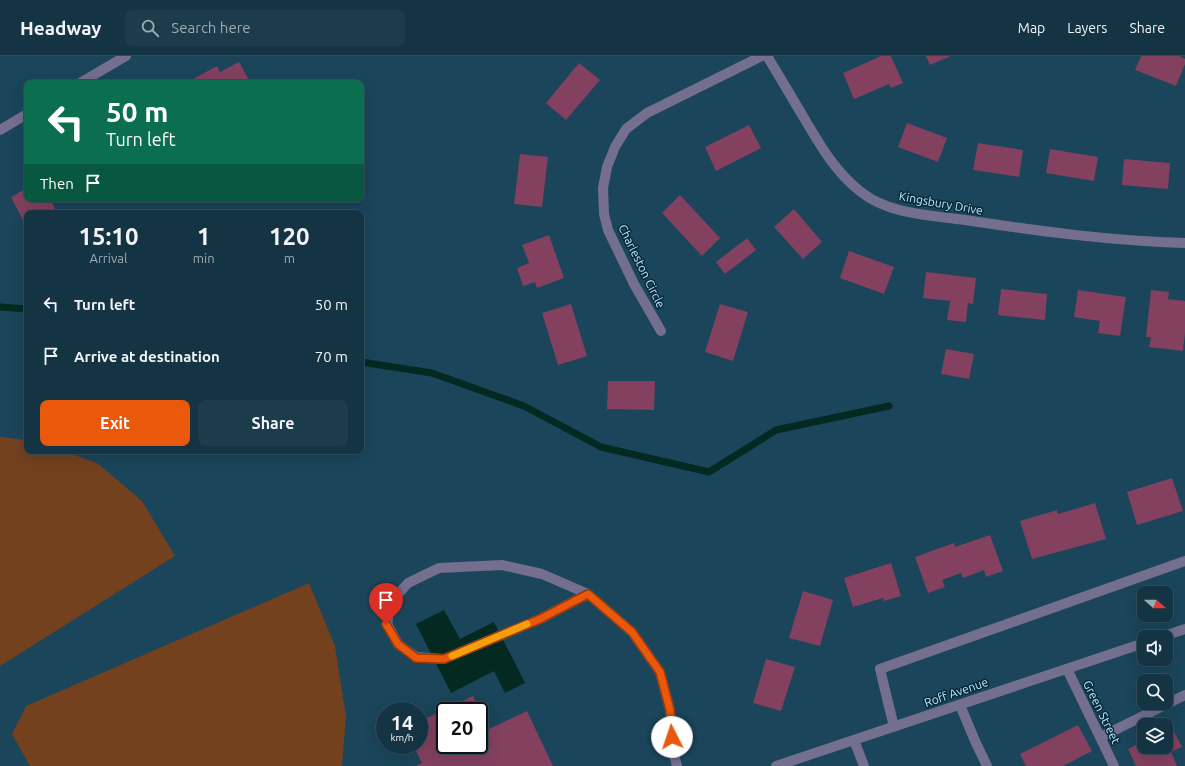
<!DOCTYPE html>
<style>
:root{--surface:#143444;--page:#1d3c4b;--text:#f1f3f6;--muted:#9daab2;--line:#334f5d;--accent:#ea580c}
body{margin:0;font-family:Ubuntu,sans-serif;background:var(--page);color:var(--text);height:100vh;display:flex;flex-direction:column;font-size:15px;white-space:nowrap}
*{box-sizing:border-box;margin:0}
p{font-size:13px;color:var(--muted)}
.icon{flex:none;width:22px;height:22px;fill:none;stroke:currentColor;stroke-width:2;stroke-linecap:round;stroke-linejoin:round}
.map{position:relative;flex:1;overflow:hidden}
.side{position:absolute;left:24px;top:154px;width:340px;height:244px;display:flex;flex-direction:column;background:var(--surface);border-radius:8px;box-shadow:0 4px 16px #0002,0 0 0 1px var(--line)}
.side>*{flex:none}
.banner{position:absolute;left:24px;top:24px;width:340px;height:122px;border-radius:8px;box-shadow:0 4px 16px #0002,0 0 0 1px var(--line);background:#0b6e4f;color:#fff;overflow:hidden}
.needle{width:26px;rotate:111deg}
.controls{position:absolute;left:1137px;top:530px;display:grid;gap:8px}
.controls a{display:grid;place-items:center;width:36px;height:36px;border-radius:8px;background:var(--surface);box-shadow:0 4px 16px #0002,0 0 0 1px var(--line);font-size:20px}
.speed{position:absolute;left:376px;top:646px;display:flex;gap:8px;font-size:20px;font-weight:700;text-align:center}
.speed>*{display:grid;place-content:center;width:52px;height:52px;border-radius:50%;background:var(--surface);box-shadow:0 4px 16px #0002,0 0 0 1px var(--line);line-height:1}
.speed small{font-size:10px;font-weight:400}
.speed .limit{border:2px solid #111;border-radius:6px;background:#fff;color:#111}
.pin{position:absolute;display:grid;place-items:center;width:34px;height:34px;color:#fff;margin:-41px -17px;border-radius:50% 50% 50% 0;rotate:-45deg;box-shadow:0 0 4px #0007}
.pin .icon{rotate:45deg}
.me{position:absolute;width:44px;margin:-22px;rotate:356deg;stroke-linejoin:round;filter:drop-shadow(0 0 3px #0008)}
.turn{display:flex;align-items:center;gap:14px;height:84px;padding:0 16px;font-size:18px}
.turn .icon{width:52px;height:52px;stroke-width:2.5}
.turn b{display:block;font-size:28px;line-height:34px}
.then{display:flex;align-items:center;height:38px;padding:0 16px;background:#0003;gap:8px;font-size:15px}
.eta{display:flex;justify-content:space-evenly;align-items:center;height:68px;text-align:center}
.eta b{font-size:24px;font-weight:600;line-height:28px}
.button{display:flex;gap:8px;margin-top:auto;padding:8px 16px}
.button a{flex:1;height:46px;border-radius:8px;background:var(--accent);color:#fff;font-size:16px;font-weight:600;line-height:46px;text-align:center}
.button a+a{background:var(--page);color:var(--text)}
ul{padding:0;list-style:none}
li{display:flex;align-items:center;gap:12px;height:52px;padding:0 16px}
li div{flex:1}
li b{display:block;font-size:15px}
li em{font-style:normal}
header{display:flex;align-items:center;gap:24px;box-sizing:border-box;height:56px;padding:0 20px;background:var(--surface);border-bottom:1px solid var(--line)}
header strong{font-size:19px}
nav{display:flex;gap:22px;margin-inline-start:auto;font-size:14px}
.search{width:280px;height:36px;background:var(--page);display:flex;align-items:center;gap:10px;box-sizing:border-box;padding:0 14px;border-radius:8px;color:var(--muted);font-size:15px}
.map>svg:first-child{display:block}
.green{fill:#73411e}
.water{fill:#032920}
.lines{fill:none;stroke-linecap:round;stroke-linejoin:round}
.stream{stroke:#032920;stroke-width:7}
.building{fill:#83405f;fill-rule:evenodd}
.lane{stroke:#746e8f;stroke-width:10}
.street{stroke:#746e8f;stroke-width:10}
.route-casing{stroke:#983908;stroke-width:10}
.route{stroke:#ea580c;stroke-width:7}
.slow{stroke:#f59e0b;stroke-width:7}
.labels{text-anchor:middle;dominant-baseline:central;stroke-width:3;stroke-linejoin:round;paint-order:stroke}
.street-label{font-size:12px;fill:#c1e7fd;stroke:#062a3a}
</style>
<header>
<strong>Headway</strong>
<div class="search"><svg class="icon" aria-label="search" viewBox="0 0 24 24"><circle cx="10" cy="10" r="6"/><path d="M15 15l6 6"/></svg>Search here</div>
<nav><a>Map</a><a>Layers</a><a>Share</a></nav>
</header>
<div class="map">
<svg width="1185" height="710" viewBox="0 0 1185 710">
<rect width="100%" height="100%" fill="#1a455a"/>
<!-- green -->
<path class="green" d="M0,381L27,384V395H63L97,407L142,445L175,500L0,610Z
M309,527L335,590L346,661L342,710H30L12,678L26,650Z"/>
<!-- water -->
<path class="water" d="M444,554L460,583L494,566L525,627L505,637L494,615L451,637L416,568Z"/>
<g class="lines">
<!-- stream -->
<path class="stream" d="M0,251L27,253
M361,306L432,317L524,350L601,391L709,416L776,374L889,350"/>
</g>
<!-- building -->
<path class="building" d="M881,0H891L903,27L891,32L889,28L854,43L843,17Z
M926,0H951L930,9Z
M1141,0H1179L1185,3V8L1176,30L1135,14Z
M239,6L249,24L243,27H186L217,10L220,16Z
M579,7L600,24L566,64L546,47Z
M907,67L947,82L938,106L898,91Z
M749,69L761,92L716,115L705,91Z
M978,87L1023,94L1019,121L973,114Z
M1050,93L1098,101L1094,125L1046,117Z
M520,98L548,101L542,151L514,148Z
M1124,103L1170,107L1168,133L1122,129Z
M27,132V143H50L57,157H27V172L11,141Z
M680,139L720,182L702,200L662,157Z
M794,153L822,186L803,203L774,171Z
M549,179L564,222L537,232L535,226L523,230L517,212L529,207L522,189Z
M747,182L756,194L725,218L716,206Z
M849,195L894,211L884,238L840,222Z
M926,216L976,222L973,248L968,247L966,266L947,264L950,245L923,242Z
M1001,233L1047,238L1045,264L998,259Z
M1078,234L1126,241L1120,280L1098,277L1100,265L1074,261Z
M1151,234L1169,236L1168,243L1185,245V277L1183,295L1149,291L1151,281H1146Z
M571,248L587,300L558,309L542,257Z
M720,248L748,256L733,305L705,296Z
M946,293L974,298L969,323L941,318Z
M608,325H655L654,354L607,353Z
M1172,422L1183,455L1137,469L1127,436Z
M1095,447L1106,483L1032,503L1020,465L1057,454L1058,458Z
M990,479L1003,515L986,521L984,514L963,522L961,517L942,524L945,531L928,537L915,501L954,487L955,491Z
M891,507L901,540L884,545L883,542L853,551L844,522Z
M803,535L833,544L820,590L789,582Z
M766,603L795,611L781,655L753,647Z
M473,640L489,673L527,655L553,710H416L422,707L413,689H419V666ZM445,655H479V689H445Z
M1078,669L1092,695L1063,710H1026L1020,698Z
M1172,672L1182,691L1171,696L1177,710H1136L1128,693L1144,685V691H1166V675Z"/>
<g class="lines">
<!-- lane -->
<path class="lane" d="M588,538L540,563L444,603L416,601L398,588L387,568L391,546L408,527L439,512L502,509L542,518L588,538L632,576L660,616L670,654L673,695L677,710"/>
<!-- street -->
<path class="street" d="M767,0C780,21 792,42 804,62C820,89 836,117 861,136C890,159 931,159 965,164C1038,175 1111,185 1185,187
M80,27L126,0
M0,74L27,58
M661,275L634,228L608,174L604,158L603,132L607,111L615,91L626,73L647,57L762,0
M1161,581L1185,573
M1067,613L1114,710
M960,649L975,685L987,710
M894,671L880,613L1185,505
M1101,681L1185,639
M854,684L864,710
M776,710L1144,587"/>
</g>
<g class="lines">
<defs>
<path id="route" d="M386,568L398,588L416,602L444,603L540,563L588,538L632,576L660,616L670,654L672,681"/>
</defs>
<!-- route casing -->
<use href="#route" class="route-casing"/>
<!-- route -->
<use href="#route" class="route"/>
<!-- slow -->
<path class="slow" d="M452,600L527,568"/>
</g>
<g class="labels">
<!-- street labels -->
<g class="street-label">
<text transform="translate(941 147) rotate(10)">Kingsbury Drive</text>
<text transform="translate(642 210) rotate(64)">Charleston Circle</text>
<text transform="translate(956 636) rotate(-19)">Roff Avenue</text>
<text transform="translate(1102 656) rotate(64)">Green Street</text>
</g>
</g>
</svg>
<div class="controls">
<a><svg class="needle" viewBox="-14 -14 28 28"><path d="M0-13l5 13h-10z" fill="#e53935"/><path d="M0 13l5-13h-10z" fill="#9daab2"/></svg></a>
<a><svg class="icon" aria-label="sound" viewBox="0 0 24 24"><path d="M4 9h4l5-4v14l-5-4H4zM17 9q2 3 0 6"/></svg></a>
<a><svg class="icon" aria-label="search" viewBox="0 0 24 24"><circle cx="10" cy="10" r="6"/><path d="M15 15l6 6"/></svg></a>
<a><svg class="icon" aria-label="layers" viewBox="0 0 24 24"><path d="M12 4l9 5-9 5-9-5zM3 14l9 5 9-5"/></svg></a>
</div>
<div class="speed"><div>14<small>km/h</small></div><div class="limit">20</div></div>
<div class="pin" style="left:386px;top:568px;background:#d93025"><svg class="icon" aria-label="arrive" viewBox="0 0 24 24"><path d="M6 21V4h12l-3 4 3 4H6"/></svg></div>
<svg class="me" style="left:672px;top:681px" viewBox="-20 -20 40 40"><circle r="19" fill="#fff"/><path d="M0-13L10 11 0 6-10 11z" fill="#ea580c"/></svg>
<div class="banner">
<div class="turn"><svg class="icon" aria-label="left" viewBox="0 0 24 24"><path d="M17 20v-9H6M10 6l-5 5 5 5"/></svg><div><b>50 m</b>Turn left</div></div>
<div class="then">Then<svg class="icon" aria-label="arrive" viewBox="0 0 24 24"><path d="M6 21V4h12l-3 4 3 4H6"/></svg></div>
</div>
<section class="side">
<div class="eta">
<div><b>15:10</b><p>Arrival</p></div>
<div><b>1</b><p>min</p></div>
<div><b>120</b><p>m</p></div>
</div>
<ul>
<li><svg class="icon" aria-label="left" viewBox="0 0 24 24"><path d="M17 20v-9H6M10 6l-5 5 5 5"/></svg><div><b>Turn left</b></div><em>50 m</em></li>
<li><svg class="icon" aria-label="arrive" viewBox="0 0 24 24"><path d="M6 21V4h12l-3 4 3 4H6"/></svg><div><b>Arrive at destination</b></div><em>70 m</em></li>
</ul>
<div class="button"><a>Exit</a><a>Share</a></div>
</section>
</div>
